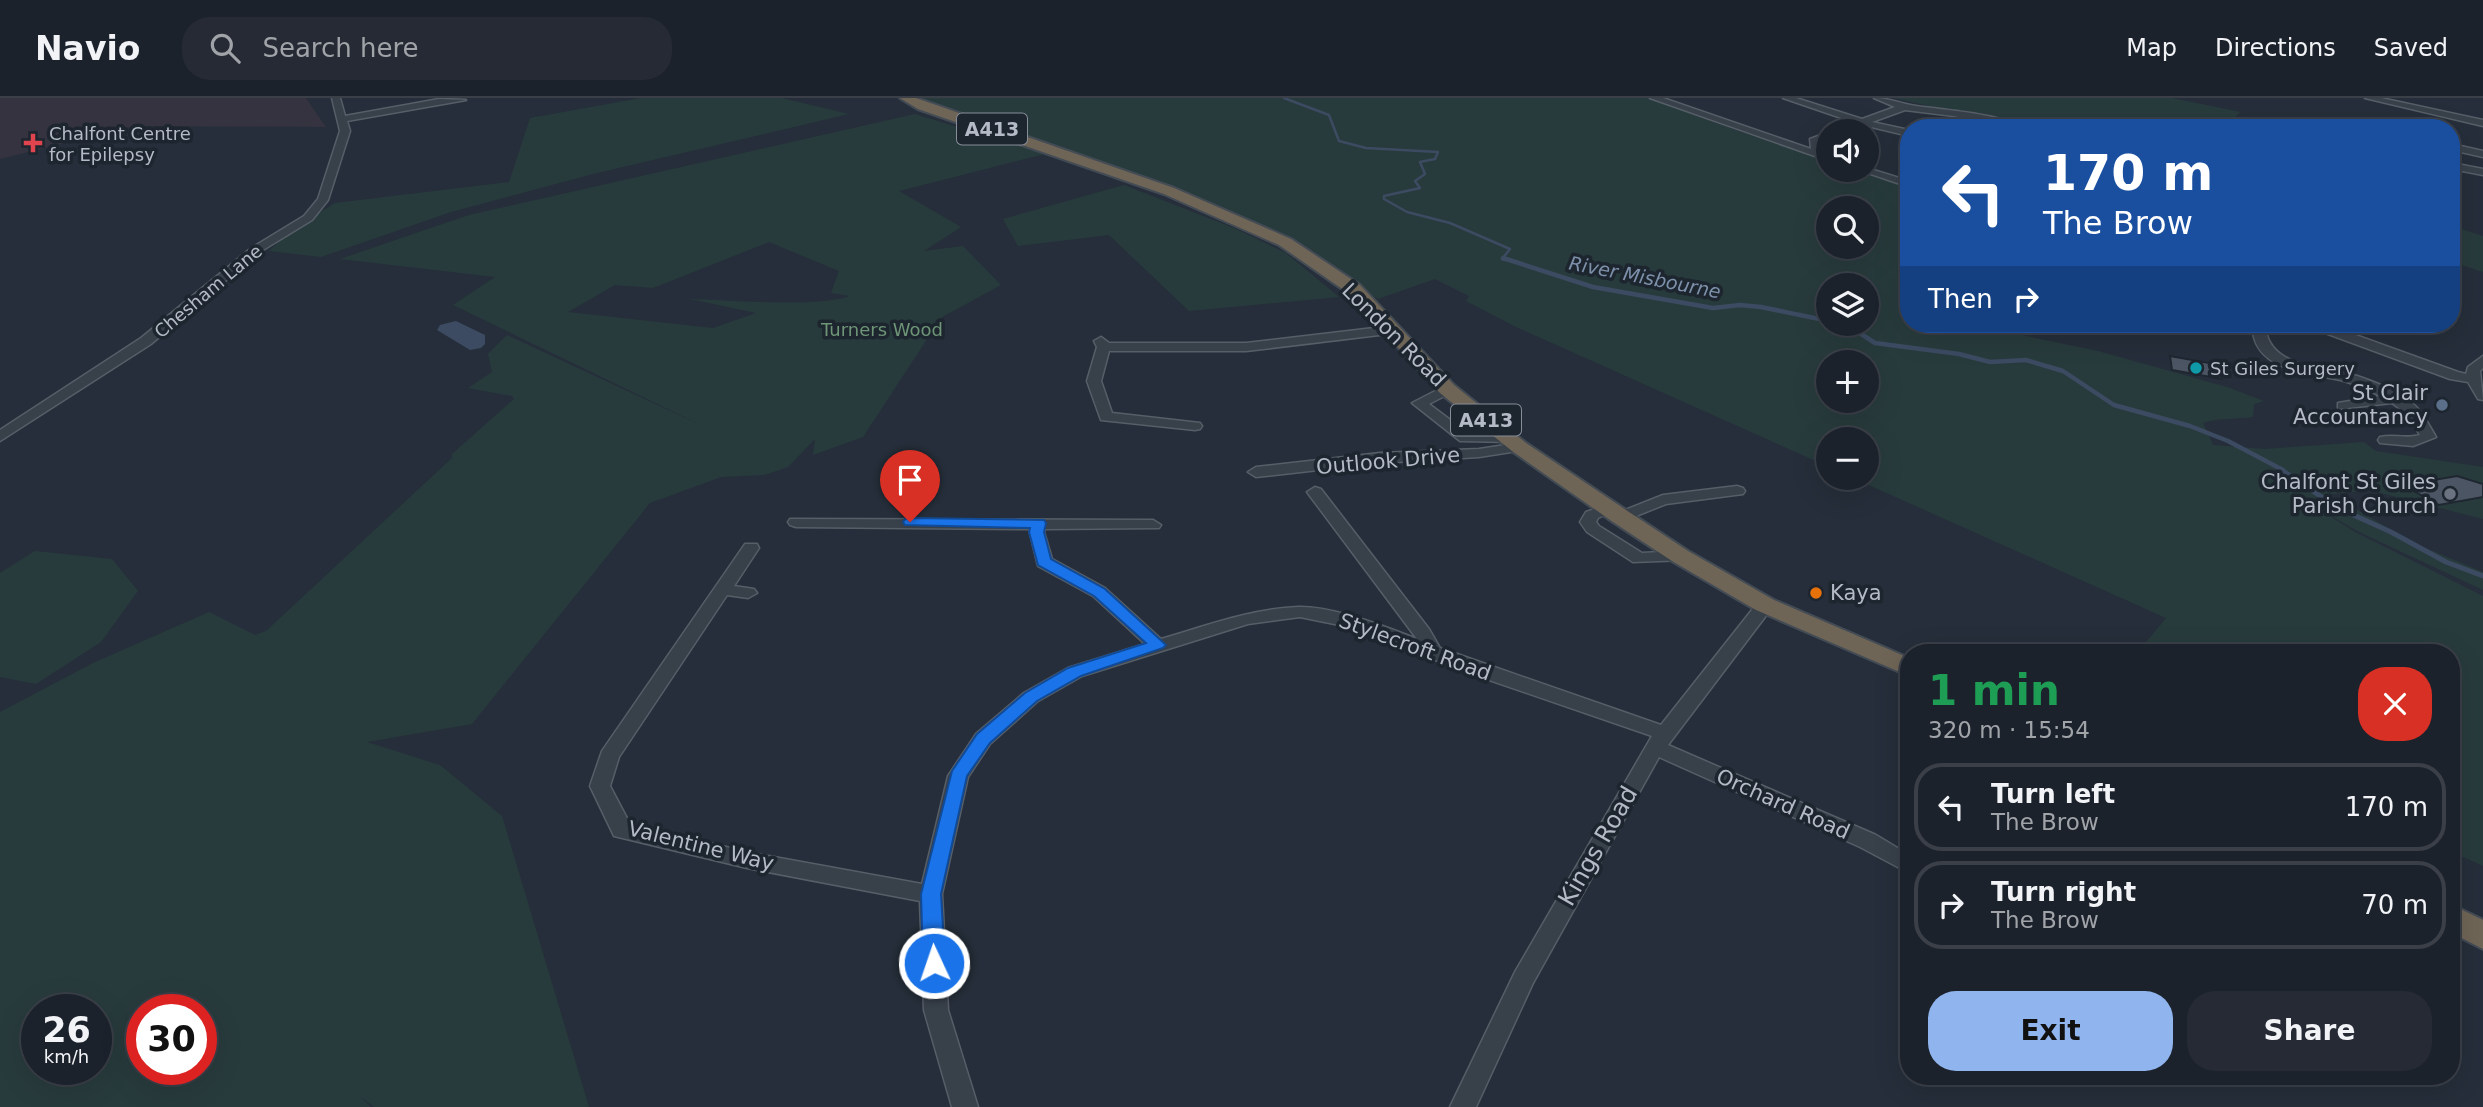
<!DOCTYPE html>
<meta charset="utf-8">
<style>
:root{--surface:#1c222c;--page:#252a34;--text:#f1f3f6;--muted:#a0a4a9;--line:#3a3f48;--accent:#90b5ee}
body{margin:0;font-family:"DejaVu Sans",sans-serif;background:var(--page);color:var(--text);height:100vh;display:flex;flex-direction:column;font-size:26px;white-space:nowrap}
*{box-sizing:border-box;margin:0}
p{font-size:23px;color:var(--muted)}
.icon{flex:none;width:38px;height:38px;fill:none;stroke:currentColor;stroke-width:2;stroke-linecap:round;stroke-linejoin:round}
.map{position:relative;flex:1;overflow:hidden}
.panel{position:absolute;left:1900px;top:546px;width:560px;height:441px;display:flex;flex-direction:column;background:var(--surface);border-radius:28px;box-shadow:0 7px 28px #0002,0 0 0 2px var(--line)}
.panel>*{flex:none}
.banner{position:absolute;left:1900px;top:21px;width:560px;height:214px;border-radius:28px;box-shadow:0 7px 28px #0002,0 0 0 2px var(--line);background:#1a4fa0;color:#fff;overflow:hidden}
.fabs{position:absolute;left:1816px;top:21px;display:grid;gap:14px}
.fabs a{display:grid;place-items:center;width:63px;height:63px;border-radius:50%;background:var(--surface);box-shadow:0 7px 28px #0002,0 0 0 2px var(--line);font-size:35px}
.speed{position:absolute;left:21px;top:896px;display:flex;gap:14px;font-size:35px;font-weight:700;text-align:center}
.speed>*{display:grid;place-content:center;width:91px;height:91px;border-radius:50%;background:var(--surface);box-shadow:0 7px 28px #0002,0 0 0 2px var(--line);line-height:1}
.speed small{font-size:18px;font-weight:400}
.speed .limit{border:10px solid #d22;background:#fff;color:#111}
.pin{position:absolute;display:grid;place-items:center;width:60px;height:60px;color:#fff;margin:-72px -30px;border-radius:50% 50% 50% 0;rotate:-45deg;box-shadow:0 0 7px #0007}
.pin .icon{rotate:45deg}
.me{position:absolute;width:77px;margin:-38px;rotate:357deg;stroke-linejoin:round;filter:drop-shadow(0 0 5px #0008)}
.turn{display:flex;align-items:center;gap:24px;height:147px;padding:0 28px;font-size:32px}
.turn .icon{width:91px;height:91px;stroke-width:2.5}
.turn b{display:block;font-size:49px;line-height:60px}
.then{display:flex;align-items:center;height:66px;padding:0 28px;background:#0003;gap:14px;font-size:26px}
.round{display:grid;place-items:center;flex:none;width:74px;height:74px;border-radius:28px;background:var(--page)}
.head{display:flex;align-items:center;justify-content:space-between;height:119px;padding:0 28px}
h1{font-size:42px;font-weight:600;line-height:52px;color:#1e9e55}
.action{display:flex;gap:14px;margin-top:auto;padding:14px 28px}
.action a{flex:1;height:80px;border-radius:28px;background:var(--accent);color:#111;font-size:28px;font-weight:600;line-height:80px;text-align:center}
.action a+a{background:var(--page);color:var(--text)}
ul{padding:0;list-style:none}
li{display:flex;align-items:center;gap:21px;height:88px;margin:0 14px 10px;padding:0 14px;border:4px solid var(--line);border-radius:28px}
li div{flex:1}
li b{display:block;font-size:26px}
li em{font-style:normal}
header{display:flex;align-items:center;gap:42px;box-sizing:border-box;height:98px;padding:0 35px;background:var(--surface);border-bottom:2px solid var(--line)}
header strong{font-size:33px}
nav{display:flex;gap:38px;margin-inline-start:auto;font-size:24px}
.search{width:490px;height:63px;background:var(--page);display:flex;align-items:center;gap:18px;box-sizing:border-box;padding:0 24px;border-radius:28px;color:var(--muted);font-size:26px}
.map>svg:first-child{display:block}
.medical{fill:#34333f}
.green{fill:#283b3c;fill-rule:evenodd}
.water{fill:#3c4b62}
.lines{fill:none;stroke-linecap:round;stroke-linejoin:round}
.stream-far2{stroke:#3c4b62;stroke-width:2.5}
.stream-far1{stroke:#3c4b62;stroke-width:4.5}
.stream{stroke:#3c4b62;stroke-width:5}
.building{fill:#4b5563;stroke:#1f2731;stroke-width:2}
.minor-casing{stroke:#565e68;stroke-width:3}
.highway-casing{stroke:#434b55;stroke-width:4}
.minor{fill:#38404a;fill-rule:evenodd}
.highway{fill:#6f6556;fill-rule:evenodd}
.route{fill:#1a73e8;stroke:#114b97;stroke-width:2}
.health-dot{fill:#e0444e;stroke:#1d252f;stroke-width:2.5}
.culture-dot{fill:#0f9aa8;stroke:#1d252f;stroke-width:2.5}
.service-dot{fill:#5c6f8a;stroke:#1d252f;stroke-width:2.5}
.worship-dot{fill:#6b7280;stroke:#1d252f;stroke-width:2.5}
.food-dot{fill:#e8710a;stroke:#1d252f;stroke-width:2.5}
.labels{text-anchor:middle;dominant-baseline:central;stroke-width:7;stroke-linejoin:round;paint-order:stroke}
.far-poi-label{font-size:18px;fill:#b4bbc6;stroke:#1d252f;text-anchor:start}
.far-street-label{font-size:18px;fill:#b4bbc6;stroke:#1d252f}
.far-park-label{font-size:18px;fill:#6d9576;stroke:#1d252f}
.shield{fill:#1d252f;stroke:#878e99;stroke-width:2}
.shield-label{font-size:19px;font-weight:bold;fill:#b4bbc6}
.far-water-label{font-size:19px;font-style:italic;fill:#7e91ab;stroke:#1d252f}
.street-label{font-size:21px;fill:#b4bbc6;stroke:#1d252f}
.poi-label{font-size:21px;fill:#b4bbc6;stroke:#1d252f;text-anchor:end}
.near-street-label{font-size:24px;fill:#b4bbc6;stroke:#1d252f}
</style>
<header>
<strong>Navio</strong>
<div class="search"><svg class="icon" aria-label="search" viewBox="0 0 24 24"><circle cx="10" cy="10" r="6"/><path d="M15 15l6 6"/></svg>Search here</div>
<nav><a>Map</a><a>Directions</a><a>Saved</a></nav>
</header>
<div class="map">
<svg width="2483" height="1009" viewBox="0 0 2483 1009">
<rect width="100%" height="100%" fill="#252e3a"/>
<!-- medical -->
<path class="medical" d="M0,0H306L326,29L135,28L0,61Z"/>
<!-- green -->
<path class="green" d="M641,0H782L849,16L593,76L451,114L321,159L269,153L296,129L335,105L509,84L530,20Z
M905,0H1652L1741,34L1829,61V72H1861L1909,88V226L1979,228L2098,253L2227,289L2264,303L2254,306L2253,319C2240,321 2214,320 2203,325L2213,347L2265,351L2364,344L2376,353L2483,369V421L2369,392L2324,397L2354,410L2414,445L2483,474V492L2359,434L2297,398L2357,435L2483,498V768L2452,754V555H2137L2166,520L1853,380H1867V341H1829V369L1514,228L1466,203L1469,198L1435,181L1378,201L1285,144L1155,88ZM1829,110H1867V149H1829ZM1829,187H1867V226H1829ZM1829,264H1867V303H1829Z
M1893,0H2172L2241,14L2222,30H2032Z
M915,16L1045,56L899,93L961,129L924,153L963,148L1001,187L935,223V229L863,339L813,357L815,341L788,369L764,377L721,379L650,405L472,626L367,644L440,667L502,718L589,1009H374L360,998L371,1009H0V614L93,565L209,514L255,537L266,533L452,360V356L514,301L512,298L468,290L492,274L488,256L507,237L707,330L453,207L495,179L340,161L469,117ZM769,144L839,173L831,195L850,198C814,210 731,202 690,201L756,215L713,230L568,214L615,187L653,190ZM37,912H96V971H37ZM142,912H201V971H142Z
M1124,87L1234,130L1286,155L1339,199L1189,213L1109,137L1018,148L1003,121Z
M2452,128L2483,138V174L2452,164Z
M35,453L112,461L138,493L101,544L36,586L0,579V475Z"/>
<!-- water -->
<path class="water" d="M456,223L485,237V246L481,250L470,252L437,232L440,227Z"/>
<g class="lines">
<!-- stream-far2 -->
<path class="stream-far2" d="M1284,0L1329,17L1339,43L1366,50L1438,54L1435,61L1420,64L1425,76L1415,83L1420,90L1384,98V101L1407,114L1450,125L1510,151L1502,161L1505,162"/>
<!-- stream-far1 -->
<path class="stream-far1" d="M1503,160L1593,189L1713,210L1740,207L1761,209L1829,223
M1836,226L1855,232L1875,245L1959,256L1990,264L2026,262L2063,273L2114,307L2190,328L2228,343L2283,372"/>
<!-- stream -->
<path class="stream" d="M2280,371L2338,410L2391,434L2446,464L2483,478"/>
</g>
<!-- building -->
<path class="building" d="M2170,258L2220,267L2222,281L2172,272Z
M2457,378L2483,386V399L2439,407L2412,392L2425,390L2416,385Z"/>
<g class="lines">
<defs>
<path id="minor" d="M332,0H340L345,18L439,1L466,2L347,23L350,33L328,102L312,122L258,155L151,246L0,343V332L141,240L250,151L304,118L318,101L340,33Z
M1650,0H1663L1811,51L1810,41L1829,34V40L1818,44L1821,50L1819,53L1829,57V63Z
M1783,0H1796L1862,21L1895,9L1874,0C1889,0 1902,6 1916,8C1945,12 2000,16 2025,30H2007L1954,18L1905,12L1872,24L1909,32V38L1863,27L1846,33H1833L1853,24Z
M2365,0H2381L2483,22V28Z
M2330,24L2348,28L2350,30L2327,29L2325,27Z
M2452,46L2483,53V59L2452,52Z
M2452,65L2483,71V77L2452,71Z
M1867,70L1909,83V89L1859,72Z
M2217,226H2273L2266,233C2273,271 2327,269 2357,278C2375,284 2395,292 2411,304C2422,313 2429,327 2436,339L2413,348L2380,345L2378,342L2380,339C2393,336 2407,341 2420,337L2406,315L2392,305L2338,311V305L2380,298C2369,292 2357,287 2344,283C2313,275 2260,275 2253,235L2218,229Z
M2308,226H2325L2458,274L2466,276L2468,269L2483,258V270L2480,273L2483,302L2478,301L2468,284L2450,281L2309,229Z
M1391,228L1397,232L1396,235L1246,253H1109L1101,283L1112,315L1200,325L1202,328L1200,331L1195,332L1101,322L1087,283L1097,249L1094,243L1101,239L1109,245H1246Z
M1447,287L1452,288V294L1429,306L1469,336L1509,337L1514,338L1516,341L1514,344L1460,343L1412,305Z
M1519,345L1526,349L1524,352L1479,359L1380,365L1256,379L1248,374L1256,369L1380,355L1479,351Z
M1737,388L1743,390L1745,393L1743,396L1666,406L1621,424L1613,419L1615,416L1663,397Z
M1315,389L1321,391L1429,531L1440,550L1661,627L1759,503H1771L1774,507L1771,511L1668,647L1876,737L1909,757V775L1860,749L1659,659L1533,885L1476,1009H1450L1515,874L1652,638L1463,573L1359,531L1300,519L1248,526L1082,578L1038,603L990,646L968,679L942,796L948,912L978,1009H952L924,912L920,803L747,770L614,738L590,688L602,653L745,446H757L759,450L734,488L754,491L757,495L748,500L727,497L619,659L610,688L630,726L747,754L922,786L948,678L976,636L1024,595L1068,570L1145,546L1093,498L1038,468L1029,431L796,429L790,427L788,424L790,421L1153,422L1161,427L1159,430L1045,431L1044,434L1052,461L1105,490L1161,541C1206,528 1251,511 1298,509C1333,508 1385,528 1417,541L1307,394Z
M1610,406L1618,411L1598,420L1596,424L1599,428L1642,455L1680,453L1686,454L1688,458L1686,462L1633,464L1587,434L1580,424L1586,414Z"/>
<path id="highway" d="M900,0H916L1174,90L1291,141L1360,187L1454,287L1526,345L1629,414L1688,453L1774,502L1909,560V578L1756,512L1672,463L1613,424L1512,353L1440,295L1348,195L1279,147L1164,96L918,11Z
M2452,807L2483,822V851L2452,835Z"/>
</defs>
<!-- minor casing -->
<use href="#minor" class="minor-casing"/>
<!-- highway casing -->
<use href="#highway" class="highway-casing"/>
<!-- minor -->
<use href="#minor" class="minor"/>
<!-- highway -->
<use href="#highway" class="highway"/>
</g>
<!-- route -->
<path class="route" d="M910,420L1044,422L1046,425L1044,434L1051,461L1105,491L1166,547L1163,550L1081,578L1037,603L990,645L967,678L941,796L945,865L942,872L934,874L927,872L923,865L921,796L952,673L977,636L1025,595L1068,570L1146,545L1094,498L1038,467L1029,434L1030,430L905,427L903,424L905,421Z"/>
<!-- markers -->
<path class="health-dot" d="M29.5 34.5h7v7h7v7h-7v7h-7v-7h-7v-7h7z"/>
<circle class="culture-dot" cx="2196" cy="270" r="7"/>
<circle class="service-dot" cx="2442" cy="307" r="7"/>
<circle class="worship-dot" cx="2450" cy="396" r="7"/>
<circle class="food-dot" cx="1816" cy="495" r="7"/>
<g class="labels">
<!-- far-poi labels -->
<g class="far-poi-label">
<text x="49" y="35">Chalfont Centre<tspan x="49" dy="21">for Epilepsy</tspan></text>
<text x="2210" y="270">St Giles Surgery</text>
</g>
<!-- far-street labels -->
<g class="far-street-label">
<text transform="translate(208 193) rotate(-40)">Chesham Lane</text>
</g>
<!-- far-park labels -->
<g class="far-park-label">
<text x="882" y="231">Turners Wood</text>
</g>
<!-- shield labels -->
<g class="shield">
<rect x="957" y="15.5" width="70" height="31" rx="5"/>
<rect x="1451" y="306.5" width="70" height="31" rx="5"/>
</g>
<g class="shield-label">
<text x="992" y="31">A413</text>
<text x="1486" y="322">A413</text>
</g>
<!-- far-water labels -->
<g class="far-water-label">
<text transform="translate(1645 179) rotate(11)">River Misbourne</text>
</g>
<!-- street labels -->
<g class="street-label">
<text transform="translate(1394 237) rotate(45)">London Road</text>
<text transform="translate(1388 363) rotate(-5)">Outlook Drive</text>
<text transform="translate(1415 549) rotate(20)">Stylecroft Road</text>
<text transform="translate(1783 706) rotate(24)">Orchard Road</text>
<text transform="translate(701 748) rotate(14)">Valentine Way</text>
</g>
<!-- poi labels -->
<g class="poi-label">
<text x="2428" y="295">St Clair<tspan x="2428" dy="24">Accountancy</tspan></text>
<text x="2436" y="384">Chalfont St Giles<tspan x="2436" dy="24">Parish Church</tspan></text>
<text x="1830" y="495" text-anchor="start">Kaya</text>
</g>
<!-- near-street labels -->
<g class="near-street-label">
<text transform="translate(1598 748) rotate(-60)">Kings Road</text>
</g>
</g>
</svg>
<div class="fabs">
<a><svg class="icon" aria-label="sound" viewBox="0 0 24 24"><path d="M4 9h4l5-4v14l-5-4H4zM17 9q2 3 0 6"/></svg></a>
<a><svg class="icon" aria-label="search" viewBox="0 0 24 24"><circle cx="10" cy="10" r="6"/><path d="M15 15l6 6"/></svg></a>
<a><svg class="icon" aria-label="layers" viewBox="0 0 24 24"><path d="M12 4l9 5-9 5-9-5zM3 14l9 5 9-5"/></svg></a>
<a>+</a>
<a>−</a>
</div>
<div class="speed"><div>26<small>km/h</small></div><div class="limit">30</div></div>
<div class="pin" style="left:910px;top:424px;background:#d93025"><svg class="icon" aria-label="arrive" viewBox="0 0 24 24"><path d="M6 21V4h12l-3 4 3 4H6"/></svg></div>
<svg class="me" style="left:934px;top:865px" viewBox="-20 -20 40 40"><circle r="17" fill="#1a73e8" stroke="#fff" stroke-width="3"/><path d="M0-11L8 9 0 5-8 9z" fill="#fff"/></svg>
<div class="banner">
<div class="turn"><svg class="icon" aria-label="left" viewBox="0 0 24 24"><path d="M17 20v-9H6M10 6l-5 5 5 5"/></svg><div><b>170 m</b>The Brow</div></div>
<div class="then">Then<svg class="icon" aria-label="right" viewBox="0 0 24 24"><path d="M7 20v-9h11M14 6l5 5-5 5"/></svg></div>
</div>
<section class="panel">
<div class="head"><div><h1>1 min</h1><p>320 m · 15:54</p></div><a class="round" style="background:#d93025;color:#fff"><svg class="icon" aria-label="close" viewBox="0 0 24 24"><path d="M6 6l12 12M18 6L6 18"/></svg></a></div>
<ul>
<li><svg class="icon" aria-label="left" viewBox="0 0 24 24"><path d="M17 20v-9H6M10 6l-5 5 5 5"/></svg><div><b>Turn left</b><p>The Brow</p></div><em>170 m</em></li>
<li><svg class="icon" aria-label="right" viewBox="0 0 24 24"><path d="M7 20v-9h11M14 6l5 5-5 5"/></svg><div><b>Turn right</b><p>The Brow</p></div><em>70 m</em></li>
</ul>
<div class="action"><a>Exit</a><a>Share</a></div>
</section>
</div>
